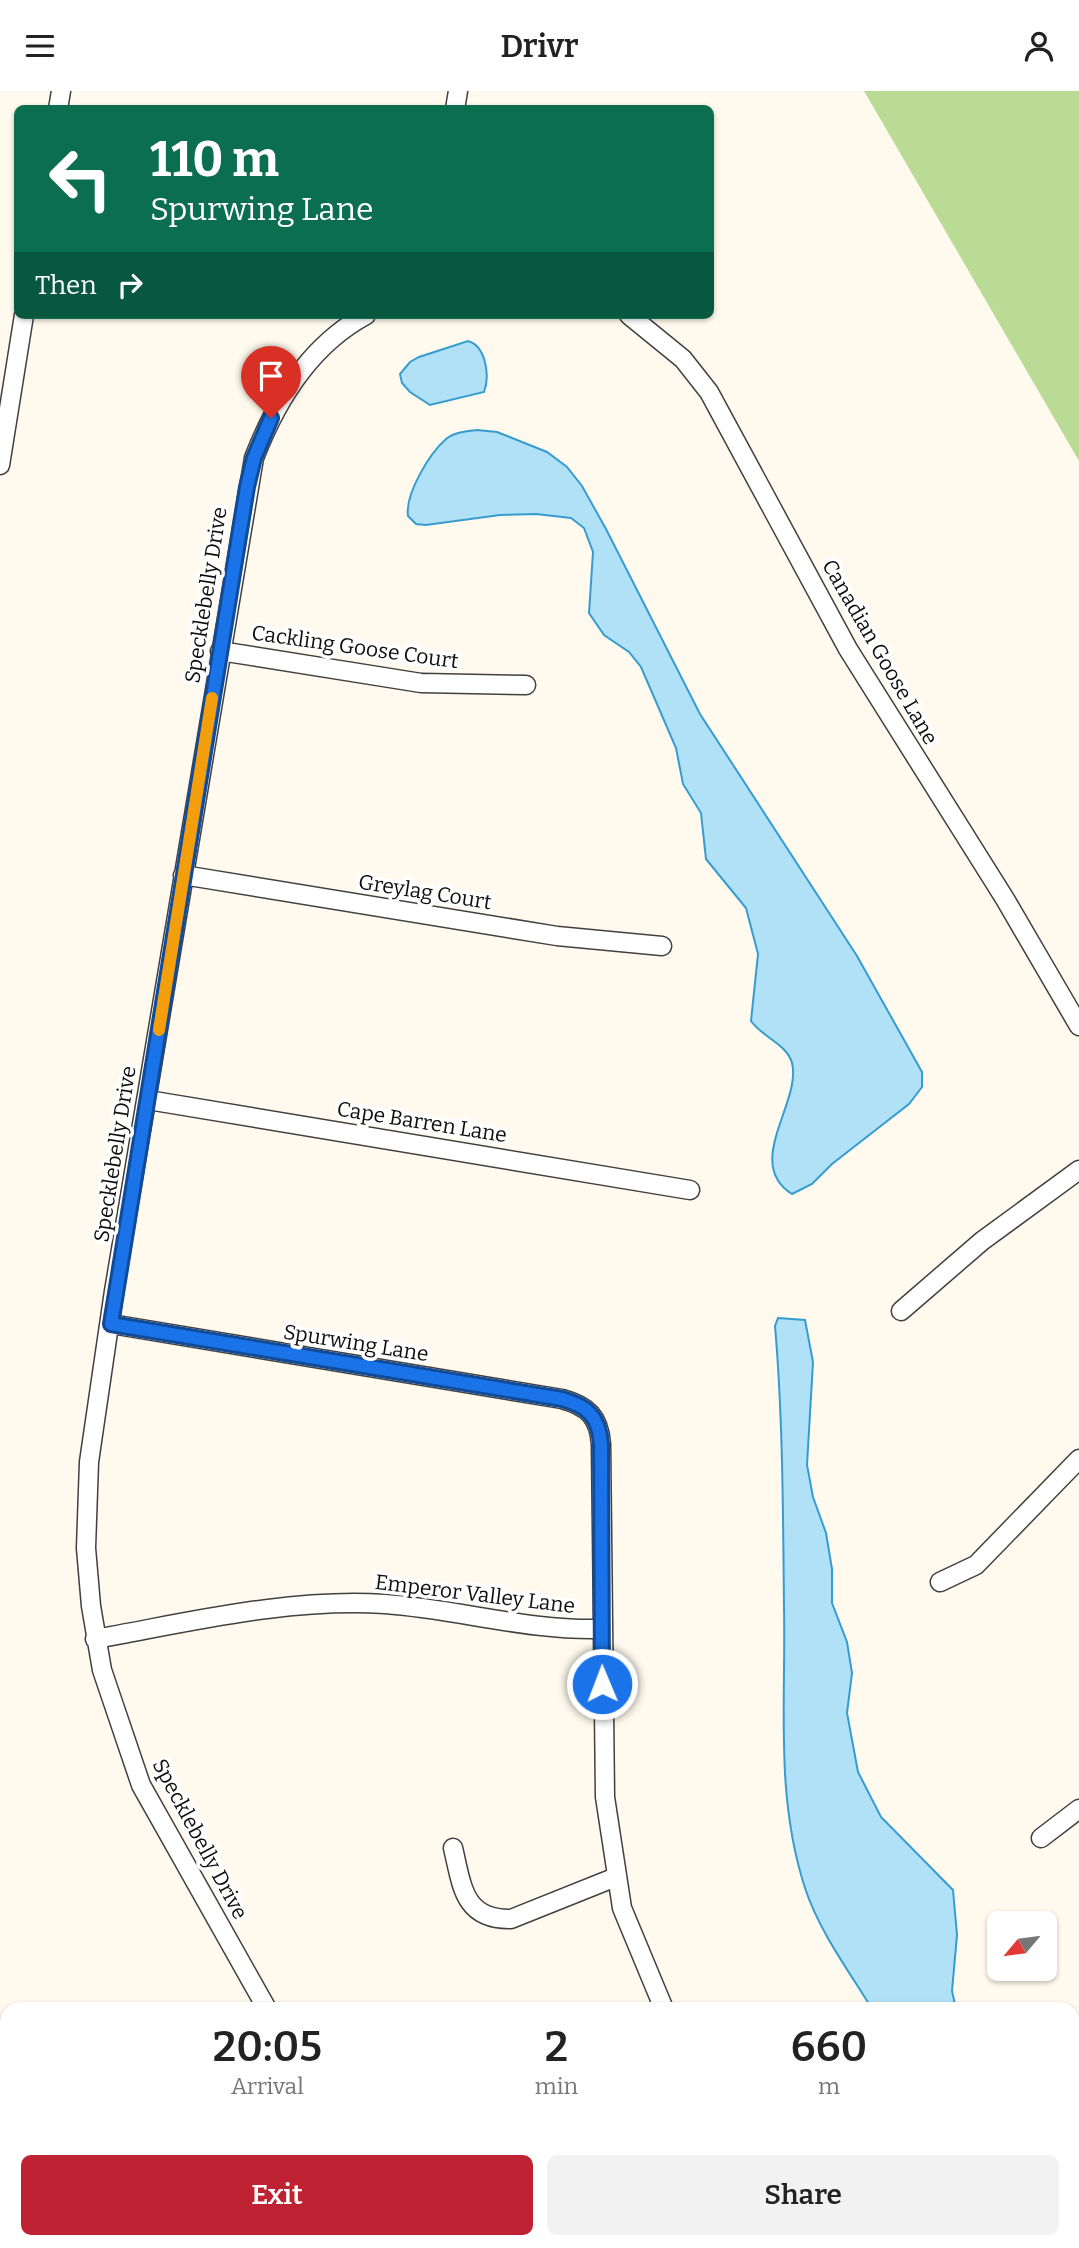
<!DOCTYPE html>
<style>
:root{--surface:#fff;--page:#f2f2f2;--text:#222;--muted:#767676;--accent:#bf2333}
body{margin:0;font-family:Bitter,serif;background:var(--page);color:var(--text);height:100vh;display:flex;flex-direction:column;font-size:26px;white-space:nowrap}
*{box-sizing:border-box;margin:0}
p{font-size:23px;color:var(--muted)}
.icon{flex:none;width:38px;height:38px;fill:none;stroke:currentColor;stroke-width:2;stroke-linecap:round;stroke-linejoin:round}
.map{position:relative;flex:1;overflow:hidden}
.side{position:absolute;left:0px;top:1911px;width:1080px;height:247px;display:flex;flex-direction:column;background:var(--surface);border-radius:21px 21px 0 0;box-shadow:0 2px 5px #0004}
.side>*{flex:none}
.hud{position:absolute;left:14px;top:14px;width:700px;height:214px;border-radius:10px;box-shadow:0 2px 5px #0004;background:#0b6e4f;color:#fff;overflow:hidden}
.needle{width:46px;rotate:241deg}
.fabs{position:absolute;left:987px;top:1820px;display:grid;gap:14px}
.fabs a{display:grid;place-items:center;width:70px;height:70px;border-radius:10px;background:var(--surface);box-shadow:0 2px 5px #0004;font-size:35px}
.pin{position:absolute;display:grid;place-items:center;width:60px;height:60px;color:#fff;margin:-72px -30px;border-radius:50% 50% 50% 0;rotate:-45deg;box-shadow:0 0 7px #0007}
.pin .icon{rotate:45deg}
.me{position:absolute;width:77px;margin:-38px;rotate:359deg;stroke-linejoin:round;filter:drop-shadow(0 0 5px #0008)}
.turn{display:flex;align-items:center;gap:24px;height:147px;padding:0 21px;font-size:32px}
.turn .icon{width:91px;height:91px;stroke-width:2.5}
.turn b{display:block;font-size:49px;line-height:60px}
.then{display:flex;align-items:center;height:66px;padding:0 21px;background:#0003;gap:14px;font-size:26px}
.eta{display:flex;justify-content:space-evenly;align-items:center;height:119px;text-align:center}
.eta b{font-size:42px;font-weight:600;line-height:49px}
.primary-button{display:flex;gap:14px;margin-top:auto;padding:14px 21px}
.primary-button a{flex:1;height:80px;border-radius:10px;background:var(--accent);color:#fff;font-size:28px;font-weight:600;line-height:80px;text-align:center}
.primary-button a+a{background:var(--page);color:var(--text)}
header{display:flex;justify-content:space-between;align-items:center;height:91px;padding:0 21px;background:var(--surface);font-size:32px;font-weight:600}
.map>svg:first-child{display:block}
.forest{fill:#b9db95}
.water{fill:#b1e1f7;stroke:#369ccf;stroke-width:2}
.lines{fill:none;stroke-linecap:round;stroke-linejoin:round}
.minor-casing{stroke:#404040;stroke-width:21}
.minor{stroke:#fff;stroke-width:18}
.route-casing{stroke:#114b97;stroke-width:18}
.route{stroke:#1a73e8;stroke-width:12}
.slow{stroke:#f59e0b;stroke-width:12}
.labels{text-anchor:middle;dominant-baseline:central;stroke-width:7;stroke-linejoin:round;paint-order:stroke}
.street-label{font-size:21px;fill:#0d0d0d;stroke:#fff}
</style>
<header><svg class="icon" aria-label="menu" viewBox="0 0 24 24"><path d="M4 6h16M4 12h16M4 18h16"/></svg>Drivr<svg class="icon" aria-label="person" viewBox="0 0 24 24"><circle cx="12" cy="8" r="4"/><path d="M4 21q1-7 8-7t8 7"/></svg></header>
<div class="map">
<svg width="1079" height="2157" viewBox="0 0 1079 2157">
<rect width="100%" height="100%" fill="#fffaed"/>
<!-- forest -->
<path class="forest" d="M864,0H1079V370Z"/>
<!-- water -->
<path class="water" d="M468,250C486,255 490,285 484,301L430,314L410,301L402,292L400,283L410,271L419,266Z
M477,339L497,341L547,361L567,376L582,395L606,438L700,623L857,865L922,981V996L909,1013L832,1073L812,1093L792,1103C743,1072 802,1011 792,972C787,953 762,946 751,930L758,863L746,817L706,768L701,722L683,693L676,657L641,576L629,561L604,544L589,522L593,461L584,437L571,427L536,423L500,424L426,434L416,433L408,425C405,403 429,363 446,348C454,341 467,340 477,339Z
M778,1227L805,1229L813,1271L807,1374L813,1406L826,1442L832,1478V1512L847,1551L852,1582L847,1622L858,1681L881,1726L953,1799L957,1844L952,1900L956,1918H872C849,1880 819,1840 805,1797C775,1705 786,1612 784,1517C783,1424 783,1328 775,1235Z"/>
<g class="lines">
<defs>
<path id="minor" d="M58,18L61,0
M455,18L458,0
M629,224L683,268L709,301L848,558L1005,808L1079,935
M0,374L24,224
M220,560L421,592L526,594
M183,784L557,845L662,855
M148,1009L690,1099
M901,1220L982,1150L1079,1079
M111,1233L562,1308C588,1315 599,1326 601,1353L605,1706L622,1817L664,1918
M940,1491L976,1474L1079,1368
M95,1548C191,1531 287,1507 385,1513C457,1518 528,1540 601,1538
M1041,1747L1079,1718
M453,1757C462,1794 463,1829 511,1828L616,1786
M267,1918L141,1694L102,1579L91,1515L86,1457L89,1371L114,1200L254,367C276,310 310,254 366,224
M0,1955L7,1967
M1073,2021L1079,2018
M114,2151L118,2157
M403,2151L407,2157
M794,2151L798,2157
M432,2157L444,2151
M838,2157L846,2151"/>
</defs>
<!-- minor casing -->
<use href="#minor" class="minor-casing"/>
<!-- minor -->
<use href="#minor" class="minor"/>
</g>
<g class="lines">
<defs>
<path id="route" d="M271,327L254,367L247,396L111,1233L562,1308C588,1315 599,1326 601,1353L602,1593"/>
</defs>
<!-- route casing -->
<use href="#route" class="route-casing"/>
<!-- route -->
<use href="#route" class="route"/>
<!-- slow -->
<path class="slow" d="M159,939L212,607"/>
</g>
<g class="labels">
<!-- street labels -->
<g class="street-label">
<text transform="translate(206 504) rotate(-81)">Specklebelly Drive</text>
<text transform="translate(355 556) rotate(8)">Cackling Goose Court</text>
<text transform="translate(880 561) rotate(60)">Canadian Goose Lane</text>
<text transform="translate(425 801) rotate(9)">Greylag Court</text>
<text transform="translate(422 1031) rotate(9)">Cape Barren Lane</text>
<text transform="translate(115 1063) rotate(-81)">Specklebelly Drive</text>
<text transform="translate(356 1252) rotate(9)">Spurwing Lane</text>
<text transform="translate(475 1503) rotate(7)">Emperor Valley Lane</text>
<text transform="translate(200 1748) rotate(62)">Specklebelly Drive</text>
</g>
</g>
</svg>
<div class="fabs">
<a><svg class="needle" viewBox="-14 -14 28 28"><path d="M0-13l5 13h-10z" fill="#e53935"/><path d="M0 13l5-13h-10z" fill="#767676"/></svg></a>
</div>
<div class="pin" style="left:271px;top:327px;background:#d93025"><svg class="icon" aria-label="arrive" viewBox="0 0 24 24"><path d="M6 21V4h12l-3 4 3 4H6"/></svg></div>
<svg class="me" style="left:602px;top:1593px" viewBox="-20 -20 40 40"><circle r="17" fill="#1a73e8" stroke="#fff" stroke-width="3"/><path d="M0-11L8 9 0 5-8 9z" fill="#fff"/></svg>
<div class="hud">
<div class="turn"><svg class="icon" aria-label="left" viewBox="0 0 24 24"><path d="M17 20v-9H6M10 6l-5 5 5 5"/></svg><div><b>110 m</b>Spurwing Lane</div></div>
<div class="then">Then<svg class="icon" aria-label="right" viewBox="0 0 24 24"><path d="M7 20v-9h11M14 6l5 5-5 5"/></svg></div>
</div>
<section class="side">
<div class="eta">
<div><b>20:05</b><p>Arrival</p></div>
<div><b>2</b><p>min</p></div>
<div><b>660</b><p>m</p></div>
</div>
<div class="primary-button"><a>Exit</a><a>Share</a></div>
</section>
</div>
